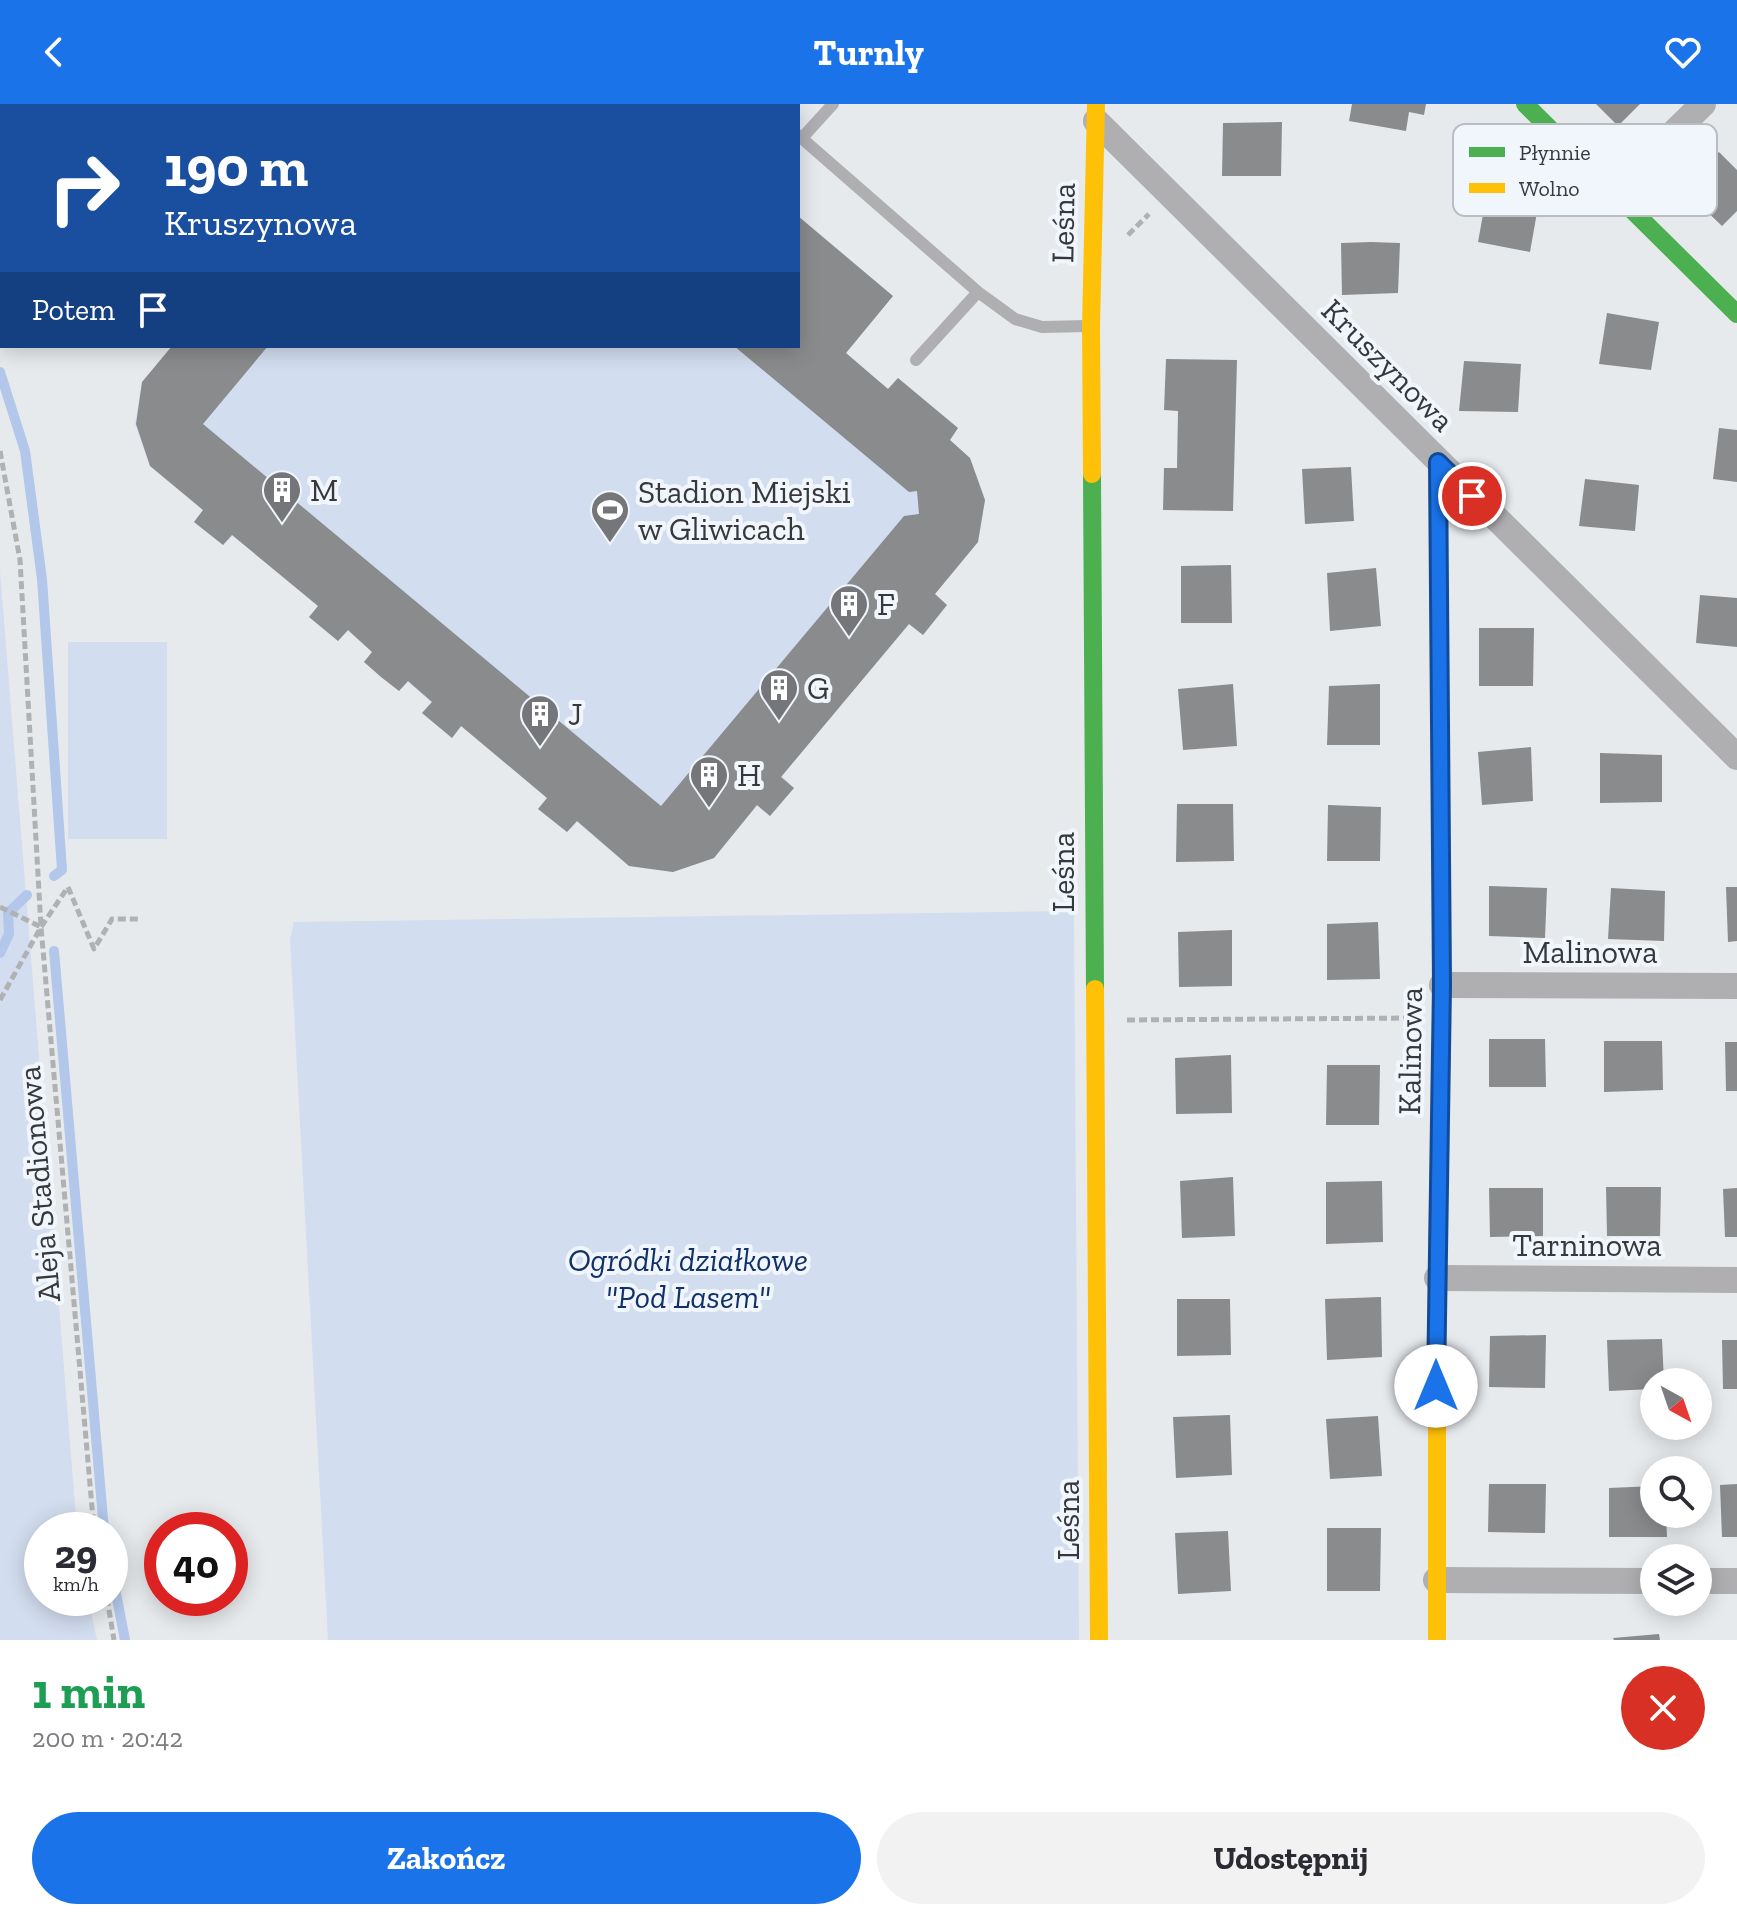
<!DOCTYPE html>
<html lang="pl">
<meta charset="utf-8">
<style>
:root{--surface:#fff;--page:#f2f2f3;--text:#2b2b33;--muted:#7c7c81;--accent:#1a73e8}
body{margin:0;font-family:"Zilla Slab",serif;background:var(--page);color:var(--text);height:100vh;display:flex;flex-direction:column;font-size:30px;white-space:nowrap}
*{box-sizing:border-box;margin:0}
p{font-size:26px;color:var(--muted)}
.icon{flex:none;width:44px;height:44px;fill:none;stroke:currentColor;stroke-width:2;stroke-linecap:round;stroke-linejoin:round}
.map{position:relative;height:1536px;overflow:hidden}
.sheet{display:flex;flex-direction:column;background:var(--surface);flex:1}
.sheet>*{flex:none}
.top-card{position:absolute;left:0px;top:0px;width:800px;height:244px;box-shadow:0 4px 20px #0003;background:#1a4fa0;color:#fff;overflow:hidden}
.needle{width:52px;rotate:140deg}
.buttons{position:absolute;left:1640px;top:1264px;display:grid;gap:16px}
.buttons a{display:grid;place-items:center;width:72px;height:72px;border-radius:50%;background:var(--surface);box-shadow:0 4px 20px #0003;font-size:40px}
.speed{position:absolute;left:24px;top:1408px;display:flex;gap:16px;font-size:40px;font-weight:700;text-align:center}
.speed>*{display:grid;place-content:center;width:104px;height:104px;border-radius:50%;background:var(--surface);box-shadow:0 4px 20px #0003;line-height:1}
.speed small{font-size:20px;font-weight:400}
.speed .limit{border:12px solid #d22;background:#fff;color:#111}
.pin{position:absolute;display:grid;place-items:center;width:68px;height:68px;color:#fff;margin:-34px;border:4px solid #fff;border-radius:50%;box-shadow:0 2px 8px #0007}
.me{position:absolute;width:88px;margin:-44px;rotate:0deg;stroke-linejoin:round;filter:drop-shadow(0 0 6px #0008)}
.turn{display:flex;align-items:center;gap:28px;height:168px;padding:0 32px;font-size:36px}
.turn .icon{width:104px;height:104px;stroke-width:2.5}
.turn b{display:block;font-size:56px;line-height:68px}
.then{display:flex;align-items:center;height:76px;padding:0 32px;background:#0003;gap:16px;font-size:30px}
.round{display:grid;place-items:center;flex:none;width:84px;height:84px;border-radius:42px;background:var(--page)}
.headline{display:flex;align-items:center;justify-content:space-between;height:136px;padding:0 32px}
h1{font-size:48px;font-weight:800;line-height:60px;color:#1e9e55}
.button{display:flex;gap:16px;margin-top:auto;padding:16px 32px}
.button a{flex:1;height:92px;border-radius:48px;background:var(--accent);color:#fff;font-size:32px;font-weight:800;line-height:92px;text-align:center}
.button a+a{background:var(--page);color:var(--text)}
header{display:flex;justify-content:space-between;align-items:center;height:104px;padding:0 32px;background:var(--accent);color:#fff;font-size:36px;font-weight:800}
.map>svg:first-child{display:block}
.green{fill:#d2ddef}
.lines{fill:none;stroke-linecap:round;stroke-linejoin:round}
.stream{stroke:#b2c7ea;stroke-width:10}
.building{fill:#898b8d}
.path{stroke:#b0b1b2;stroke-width:5;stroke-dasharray:8 4;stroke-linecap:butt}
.lane{stroke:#afafb1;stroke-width:12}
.street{stroke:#afafb1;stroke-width:26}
.fast{stroke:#4caf50;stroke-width:18}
.slow{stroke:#ffc107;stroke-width:18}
.route-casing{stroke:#114b97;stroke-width:20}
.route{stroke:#1a73e8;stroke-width:14}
.labels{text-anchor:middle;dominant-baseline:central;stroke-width:8;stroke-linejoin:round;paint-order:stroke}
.street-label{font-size:32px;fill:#36383b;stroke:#f1f6fd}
.poi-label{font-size:32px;fill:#36383b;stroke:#f1f6fd;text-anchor:start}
.park-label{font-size:32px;font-style:italic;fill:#12316a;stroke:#f1f6fd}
.key{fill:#f1f6fd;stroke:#b9bdc3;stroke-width:2}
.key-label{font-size:22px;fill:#36383b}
</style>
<header><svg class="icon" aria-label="back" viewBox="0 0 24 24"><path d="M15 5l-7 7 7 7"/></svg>Turnly<svg class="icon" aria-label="heart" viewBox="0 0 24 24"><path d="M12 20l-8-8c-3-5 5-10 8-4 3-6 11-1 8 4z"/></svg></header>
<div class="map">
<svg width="1737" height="1536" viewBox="0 0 1737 1536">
<rect width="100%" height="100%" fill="#e7eaed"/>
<!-- green -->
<path class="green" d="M893,192L846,249L888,285L898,274L958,324L950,336L970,354L985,396L978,438L935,490L947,501L923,531L909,520L782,672L794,684L770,712L757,702L714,754L673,768L629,762L577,718L567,728L538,705L547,694L462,622L452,634L422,609L431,598L408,578L399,587L364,558L372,548L348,527L338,537L309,513L318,502L233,431L223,441L194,418L203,406L150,362L135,320L142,278L172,242H798Z
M0,467L77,1426H42V1494H88L97,1536H0Z
M68,538H167V735H68Z
M1074,807L1079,1536H328L290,835L294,818Z"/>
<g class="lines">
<!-- stream -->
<path class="stream" d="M76,2L77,0
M0,106L2,103
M0,268L25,347L42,475L62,766L54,772
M54,847L104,1426
M0,849L9,830L8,809L27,791
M110,1458L125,1536"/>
</g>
<!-- building -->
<path class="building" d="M1352,0H1426L1424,11L1409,8L1406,27L1349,17Z
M1596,0H1640L1618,22Z
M1282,18L1281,72H1222L1223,19Z
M1719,48L1737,66V107L1722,122L1678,80L1698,60L1703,65Z
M1487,88L1539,97L1530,148L1478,138Z
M798,112L893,192L846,249L888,285L898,274L958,324L950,336L970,354L985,396L978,438L935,490L947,501L923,531L909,520L781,673L794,684L770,712L757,701L714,754L673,768L629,762L577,717L567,728L538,705L547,694L461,622L452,634L422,609L432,598L408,577L399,587L381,573L364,558L372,548L348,526L338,537L309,513L318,502L232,431L223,441L194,418L203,406L150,362L136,320L142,278L172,242H268L203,320L661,702L904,412L919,410L917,387L909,388L734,242H798Z
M1371,138L1400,139L1398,189L1342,191L1341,139Z
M1607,209L1659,218L1651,266L1599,260Z
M1166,255L1237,256L1233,407L1163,406L1164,364H1177L1178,307L1164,306Z
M1464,257L1521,260L1518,308L1459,307Z
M1719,324L1737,326V378L1713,375Z
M1351,363L1354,417L1305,420L1302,365Z
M1585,375L1639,381L1635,427L1579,422Z
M1231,461L1232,519H1181V462Z
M1376,464L1381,522L1330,527L1327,469Z
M1700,491L1737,494V543L1696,539Z
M1479,524H1534L1533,582H1479Z
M1233,580L1237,642L1183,646L1178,585Z
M1380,580V641H1327L1329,582Z
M1531,643L1533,697L1482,701L1478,648Z
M1600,649L1662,651V698L1600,699Z
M1177,700H1233L1234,757L1176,758Z
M1328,701L1381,703L1380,757H1327Z
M1489,782L1547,784L1545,834L1489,832Z
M1726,783H1737V837L1728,838Z
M1611,784L1665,787L1664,837L1608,835Z
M1378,818L1380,875L1327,876V820Z
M1232,826V882L1179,883L1178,828Z
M1489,935H1545L1546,983H1489Z
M1604,937H1662L1663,986L1604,988Z
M1725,938H1737V987H1726Z
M1231,951L1232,1009L1176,1010L1175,954Z
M1327,961H1380L1379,1021H1326Z
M1233,1073L1235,1132L1182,1134L1180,1077Z
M1382,1077L1383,1138L1326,1140V1078Z
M1606,1083H1661L1660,1132H1607Z
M1489,1084H1543V1132L1490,1133Z
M1737,1084V1133H1725L1723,1085Z
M1381,1193L1382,1253L1327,1256L1325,1195Z
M1177,1195H1230L1231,1251L1177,1252Z
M1546,1231L1545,1284L1489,1283L1490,1232Z
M1662,1235L1664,1278H1654V1285L1609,1287L1607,1236Z
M1722,1236H1737V1285H1723Z
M1230,1311L1232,1371L1176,1374L1173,1313Z
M1378,1312L1382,1372L1330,1375L1326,1315Z
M1489,1380H1546L1545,1429L1488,1428Z
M1737,1380V1433H1722L1720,1381Z
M1654,1382V1410H1666L1667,1433H1609V1384Z
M1327,1424H1381L1380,1487H1327Z
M1228,1427L1231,1487L1178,1490L1175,1429Z
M1659,1530L1660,1536H1614L1613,1534Z"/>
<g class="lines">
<!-- path -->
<path class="path" d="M1128,131L1149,110
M0,347L20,456L41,823L94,1426
M0,803L41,823
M0,896L41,823L68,783L94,845L112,815H138
M1127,916L1409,914
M107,1494L114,1536"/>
<!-- lane -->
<path class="lane" d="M762,0L764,2
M798,31L978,188L1015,215L1042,223L1088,222
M802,34L833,0
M916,256L978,188"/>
<!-- street -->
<path class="street" d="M1096,17L1737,653
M1612,89L1703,0
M1442,881L1737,882
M1437,1174L1737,1176
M1436,1476L1654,1477
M1698,1477H1737"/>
<!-- fast -->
<path class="fast" d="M1525,0L1737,210
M1438,358L1442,891
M1092,370L1095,885"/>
<!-- slow -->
<path class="slow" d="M1092,370L1091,222L1096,0
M1095,885L1099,1536
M1437,1536V1174L1442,891"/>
</g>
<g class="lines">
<defs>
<path id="route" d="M1436,1282L1442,881L1438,358L1472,392"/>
</defs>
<!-- route casing -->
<use href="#route" class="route-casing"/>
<!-- route -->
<use href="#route" class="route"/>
</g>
<!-- icons -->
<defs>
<symbol id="building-pin" viewBox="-11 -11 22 30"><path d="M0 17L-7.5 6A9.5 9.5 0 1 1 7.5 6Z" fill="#747679" stroke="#f1f6fd"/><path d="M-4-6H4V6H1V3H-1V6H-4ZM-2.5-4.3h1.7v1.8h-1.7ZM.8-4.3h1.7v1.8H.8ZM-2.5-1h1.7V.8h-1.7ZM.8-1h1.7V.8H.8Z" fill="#fff"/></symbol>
<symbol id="stadium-pin" viewBox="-11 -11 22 30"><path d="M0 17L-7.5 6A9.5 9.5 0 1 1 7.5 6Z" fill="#747679" stroke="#f1f6fd"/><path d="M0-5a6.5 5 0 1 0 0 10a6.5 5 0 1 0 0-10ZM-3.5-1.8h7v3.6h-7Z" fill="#fff"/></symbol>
</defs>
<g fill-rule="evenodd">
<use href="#building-pin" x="260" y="364" width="44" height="60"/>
<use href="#stadium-pin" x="588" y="384" width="44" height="60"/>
<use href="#building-pin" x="827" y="478" width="44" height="60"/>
<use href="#building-pin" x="757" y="562" width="44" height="60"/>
<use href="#building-pin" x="518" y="588" width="44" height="60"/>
<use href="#building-pin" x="687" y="649" width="44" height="60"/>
</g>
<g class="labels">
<!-- street labels -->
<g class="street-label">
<text transform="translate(1063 119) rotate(-89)">Leśna</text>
<text transform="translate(1388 261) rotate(45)">Kruszynowa</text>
<text transform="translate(1063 768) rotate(-90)">Leśna</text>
<text x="1590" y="848">Malinowa</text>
<text transform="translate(1410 947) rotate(-89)">Kalinowa</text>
<text transform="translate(39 1080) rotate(-95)">Aleja Stadionowa</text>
<text x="1587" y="1141">Tarninowa</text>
<text transform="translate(1068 1416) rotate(-90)">Leśna</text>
</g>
<!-- poi labels -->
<g class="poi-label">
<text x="310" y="386">M</text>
<text x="638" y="388">Stadion Miejski<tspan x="638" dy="37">w Gliwicach</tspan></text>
<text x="877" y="500">F</text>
<text x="807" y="584">G</text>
<text x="568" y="610">J</text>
<text x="737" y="671">H</text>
</g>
<!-- park labels -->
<g class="park-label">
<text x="688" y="1156">Ogródki działkowe<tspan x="688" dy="37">"Pod Lasem"</tspan></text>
</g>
</g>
<!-- legend -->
<rect x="1453" y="20" width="264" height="92" rx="12" class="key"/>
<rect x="1469" y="43" width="36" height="10" fill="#4caf50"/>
<rect x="1469" y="79" width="36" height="10" fill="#ffc107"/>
<g class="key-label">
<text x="1519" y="56">Płynnie</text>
<text x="1519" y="92">Wolno</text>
</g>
</svg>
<div class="buttons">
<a><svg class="needle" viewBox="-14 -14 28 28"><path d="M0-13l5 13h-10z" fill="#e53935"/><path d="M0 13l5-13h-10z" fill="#7c7c81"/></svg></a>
<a><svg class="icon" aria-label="search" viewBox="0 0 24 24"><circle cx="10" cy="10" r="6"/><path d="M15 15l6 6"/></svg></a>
<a><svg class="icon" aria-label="layers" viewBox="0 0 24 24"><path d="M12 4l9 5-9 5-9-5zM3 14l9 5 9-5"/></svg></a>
</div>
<div class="speed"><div>29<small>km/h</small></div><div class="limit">40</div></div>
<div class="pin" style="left:1472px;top:392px;background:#d93025"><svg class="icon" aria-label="arrive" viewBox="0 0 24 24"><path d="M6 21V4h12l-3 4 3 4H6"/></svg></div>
<svg class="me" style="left:1436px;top:1282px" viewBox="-20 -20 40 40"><circle r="19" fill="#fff"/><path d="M0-13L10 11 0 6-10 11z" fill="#1a73e8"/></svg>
<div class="top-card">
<div class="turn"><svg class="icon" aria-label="right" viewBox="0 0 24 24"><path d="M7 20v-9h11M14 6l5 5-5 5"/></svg><div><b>190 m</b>Kruszynowa</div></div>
<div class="then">Potem<svg class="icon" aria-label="arrive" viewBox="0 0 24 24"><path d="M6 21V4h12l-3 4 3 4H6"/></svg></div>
</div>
</div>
<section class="sheet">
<div class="headline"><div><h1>1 min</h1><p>200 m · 20:42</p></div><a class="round" style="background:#d93025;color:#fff"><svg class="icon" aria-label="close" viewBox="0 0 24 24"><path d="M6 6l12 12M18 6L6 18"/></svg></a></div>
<div class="button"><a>Zakończ</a><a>Udostępnij</a></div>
</section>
